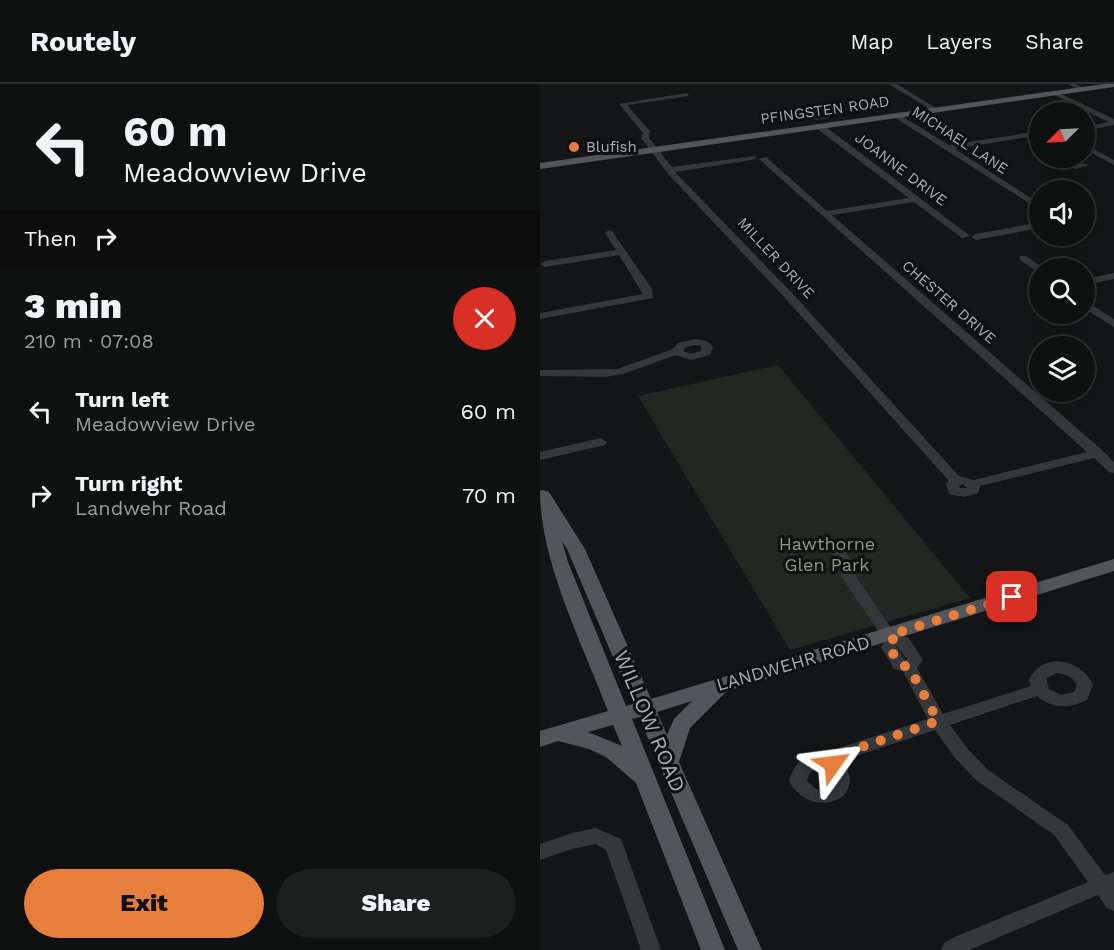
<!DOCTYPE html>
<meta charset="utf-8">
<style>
:root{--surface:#0f1010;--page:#1d1e1e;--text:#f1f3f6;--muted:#9b9d9f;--line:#2f3030;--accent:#e77e3b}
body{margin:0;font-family:"Work Sans",sans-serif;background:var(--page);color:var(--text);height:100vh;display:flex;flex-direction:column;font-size:22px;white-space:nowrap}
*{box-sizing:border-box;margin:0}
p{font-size:20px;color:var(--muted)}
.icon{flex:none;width:33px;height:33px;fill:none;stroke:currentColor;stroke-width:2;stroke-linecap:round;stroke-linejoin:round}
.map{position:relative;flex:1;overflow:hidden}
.drawer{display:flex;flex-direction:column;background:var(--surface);width:540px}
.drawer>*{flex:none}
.hud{background:#0f1010;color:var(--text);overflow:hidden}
.needle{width:39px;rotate:246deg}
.fabs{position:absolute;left:489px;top:18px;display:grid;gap:12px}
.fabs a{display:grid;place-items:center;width:66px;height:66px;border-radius:50%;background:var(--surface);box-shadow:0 3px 15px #0003,0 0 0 2px var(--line);font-size:30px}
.pin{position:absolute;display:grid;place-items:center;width:51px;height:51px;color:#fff;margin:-26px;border-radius:12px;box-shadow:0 3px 9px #0006}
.me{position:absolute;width:66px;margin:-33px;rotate:59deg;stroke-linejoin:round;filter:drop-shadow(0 0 4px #0008)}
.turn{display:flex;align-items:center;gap:21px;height:126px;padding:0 24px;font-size:27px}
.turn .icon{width:78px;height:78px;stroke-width:2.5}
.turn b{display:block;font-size:42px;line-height:51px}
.then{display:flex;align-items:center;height:57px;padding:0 24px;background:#0003;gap:12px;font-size:22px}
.round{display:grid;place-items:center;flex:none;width:63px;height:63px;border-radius:32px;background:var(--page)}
.overview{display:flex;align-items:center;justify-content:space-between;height:102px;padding:0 24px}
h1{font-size:36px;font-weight:800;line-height:45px}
.action{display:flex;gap:12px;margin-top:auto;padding:12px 24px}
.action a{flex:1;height:69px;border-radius:36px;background:var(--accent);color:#111;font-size:24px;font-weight:800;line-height:69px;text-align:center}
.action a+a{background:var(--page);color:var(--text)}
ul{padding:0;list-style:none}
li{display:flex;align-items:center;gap:18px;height:84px;padding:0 24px}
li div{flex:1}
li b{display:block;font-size:22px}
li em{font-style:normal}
header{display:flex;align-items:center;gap:36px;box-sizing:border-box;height:84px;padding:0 30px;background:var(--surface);border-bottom:2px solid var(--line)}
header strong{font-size:28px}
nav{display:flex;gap:33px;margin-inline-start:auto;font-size:21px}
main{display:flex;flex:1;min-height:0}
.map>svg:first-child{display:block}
.green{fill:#212821}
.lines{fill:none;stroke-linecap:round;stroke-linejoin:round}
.minor{fill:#35383b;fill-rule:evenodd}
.major{fill:#525559;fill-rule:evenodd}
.route{stroke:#e77e3b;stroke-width:10;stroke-dasharray:0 18}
.poi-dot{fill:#e77e3b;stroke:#0f1011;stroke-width:2}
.labels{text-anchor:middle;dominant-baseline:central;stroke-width:6;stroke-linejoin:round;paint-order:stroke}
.far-street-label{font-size:15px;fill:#a7afb5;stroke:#0f1011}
.far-poi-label{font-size:15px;fill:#a7afb5;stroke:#0f1011;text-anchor:start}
.park-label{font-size:18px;fill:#869f7f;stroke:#0f1011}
.street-label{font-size:18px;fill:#a7afb5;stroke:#0f1011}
.near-street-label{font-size:21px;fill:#a7afb5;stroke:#0f1011}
</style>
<header>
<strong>Routely</strong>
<nav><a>Map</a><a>Layers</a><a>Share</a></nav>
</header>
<main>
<section class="drawer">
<div class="hud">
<div class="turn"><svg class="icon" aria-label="left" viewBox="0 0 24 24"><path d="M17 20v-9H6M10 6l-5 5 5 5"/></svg><div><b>60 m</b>Meadowview Drive</div></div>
<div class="then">Then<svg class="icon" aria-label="right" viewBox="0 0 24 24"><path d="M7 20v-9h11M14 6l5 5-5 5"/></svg></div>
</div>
<div class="overview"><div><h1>3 min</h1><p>210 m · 07:08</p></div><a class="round" style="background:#d93025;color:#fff"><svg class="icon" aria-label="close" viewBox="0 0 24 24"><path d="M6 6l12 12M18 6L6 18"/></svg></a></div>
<ul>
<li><svg class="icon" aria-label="left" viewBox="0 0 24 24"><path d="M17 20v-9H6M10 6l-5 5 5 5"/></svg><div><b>Turn left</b><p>Meadowview Drive</p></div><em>60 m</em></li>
<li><svg class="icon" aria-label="right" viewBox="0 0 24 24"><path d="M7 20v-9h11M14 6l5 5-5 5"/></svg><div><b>Turn right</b><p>Landwehr Road</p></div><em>70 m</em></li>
</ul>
<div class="action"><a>Exit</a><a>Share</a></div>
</section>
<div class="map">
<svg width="574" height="866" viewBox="0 0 574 866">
<rect width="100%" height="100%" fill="#141516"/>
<!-- green -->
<path class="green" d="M238,281L430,514L250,566L98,312Z"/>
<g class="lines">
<!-- minor -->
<path class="minor" d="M349,0H357L399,26L393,27Z
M528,0H536L545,5L540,6Z
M513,8H517L574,35V41L544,47V43L568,38L513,10Z
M147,9L149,12L87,21L110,47L109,54L132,83L215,72L216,74L212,76L135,88L253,210L419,392L434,396L547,368L219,75L226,73L287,127L369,114L276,44V40H282L430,152L422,154L374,118L292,131L562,366L574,378V389L569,388L554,374L440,402L438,409L424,413L409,410L406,400L409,397L245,214L129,91L101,54L103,49L79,20ZM423,400L427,404H420L419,402Z
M281,26L289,30V34L277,36L264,31Z
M357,29L409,61L500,47V51L415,65L500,120V126L354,33L353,31Z
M544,60L574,76V81L544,65Z
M529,76L549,81L537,85L527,83Z
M500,138V144L436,156L431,153L436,150Z
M69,146L72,147L112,205L113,214L0,235V229L103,210L79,171L5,183L0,180L5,177L76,166L65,149Z
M480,172H486L503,184H500V190L480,176Z
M574,189V195L544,201V195Z
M544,216L574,235V243L544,224Z
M155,255C163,256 168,256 173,263L170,271L151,276L136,271L83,290L65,293L0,292V286L77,285L133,265L138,259ZM155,261L161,262V267L151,270L143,267L146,263Z
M61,354L67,358L65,361L0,376V368Z
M294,457L299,458L314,480L315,492L357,552L368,553L383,576L377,584L403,630L491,602L489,596C502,567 542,575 553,601L547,616C530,625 511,625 497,612L410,641L427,664L448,686L528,741L565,791L574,788V827L567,824L558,811L429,866H401L404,859L417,852L548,798L514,751L436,696L415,674L395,646L313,673L304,680C328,715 271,738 249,697C255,677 269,665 291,672L301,663L388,635L363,587L354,585L341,563L345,557L301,492L300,480L287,461ZM357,562L367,575L365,577L357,563ZM517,589C526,590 533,593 537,601L534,608L521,611L509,605L506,594ZM276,684H284L291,689L292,699L284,705H276L267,697L269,690Z
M56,744L81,755L121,866H101L66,766L55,760L32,765L0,776V760L32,749Z"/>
<!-- major -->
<path class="major" d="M564,0H574V3L0,85V79Z
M3,406L9,408L45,465L111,615L574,475V487L187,607L150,644L139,678L222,866H198L99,633L92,635L185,866H161L96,699L66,673L49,665L18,657L0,663V647L68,627C42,559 0,477 0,407ZM22,457L27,465L93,620L86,622L28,478ZM152,617L134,635L127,651L117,628ZM73,641L82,662L48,648Z"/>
</g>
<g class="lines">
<!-- route -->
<path class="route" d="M293,680L307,668L398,637L369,583L360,581L349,563L354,557L350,551L472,513"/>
</g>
<!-- markers -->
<circle class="poi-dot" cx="34" cy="63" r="6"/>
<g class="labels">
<!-- far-street labels -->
<g class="far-street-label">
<text transform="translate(285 26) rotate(-8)">PFINGSTEN ROAD</text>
<text transform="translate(420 56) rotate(33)">MICHAEL LANE</text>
<text transform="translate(361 85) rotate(37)">JOANNE DRIVE</text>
<text transform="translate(236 174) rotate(47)">MILLER DRIVE</text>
<text transform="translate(409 218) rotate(41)">CHESTER DRIVE</text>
</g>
<!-- far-poi labels -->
<g class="far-poi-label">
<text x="46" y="63">Blufish</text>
</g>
<!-- park labels -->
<g class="park-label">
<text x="287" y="459">Hawthorne<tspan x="287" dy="21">Glen Park</tspan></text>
</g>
<!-- street labels -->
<g class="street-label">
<text transform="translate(253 579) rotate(-16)">LANDWEHR ROAD</text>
</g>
<!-- near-street labels -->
<g class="near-street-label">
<text transform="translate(110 637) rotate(67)">WILLOW ROAD</text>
</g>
</g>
</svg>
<div class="fabs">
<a><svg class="needle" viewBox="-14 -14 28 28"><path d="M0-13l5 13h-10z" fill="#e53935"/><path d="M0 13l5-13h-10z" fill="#9b9d9f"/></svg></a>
<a><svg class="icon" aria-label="sound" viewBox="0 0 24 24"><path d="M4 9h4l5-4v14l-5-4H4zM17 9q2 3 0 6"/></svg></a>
<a><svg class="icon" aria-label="search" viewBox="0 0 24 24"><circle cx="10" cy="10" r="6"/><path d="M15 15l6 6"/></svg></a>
<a><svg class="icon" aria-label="layers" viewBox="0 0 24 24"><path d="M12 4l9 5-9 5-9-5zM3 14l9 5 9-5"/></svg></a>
</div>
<div class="pin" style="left:472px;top:513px;background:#d93025"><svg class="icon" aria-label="arrive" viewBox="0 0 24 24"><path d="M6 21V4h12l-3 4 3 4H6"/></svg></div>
<svg class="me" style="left:293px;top:680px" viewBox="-20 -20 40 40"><path d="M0-17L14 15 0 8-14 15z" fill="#e77e3b" stroke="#fff" stroke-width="4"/></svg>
</div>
</main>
